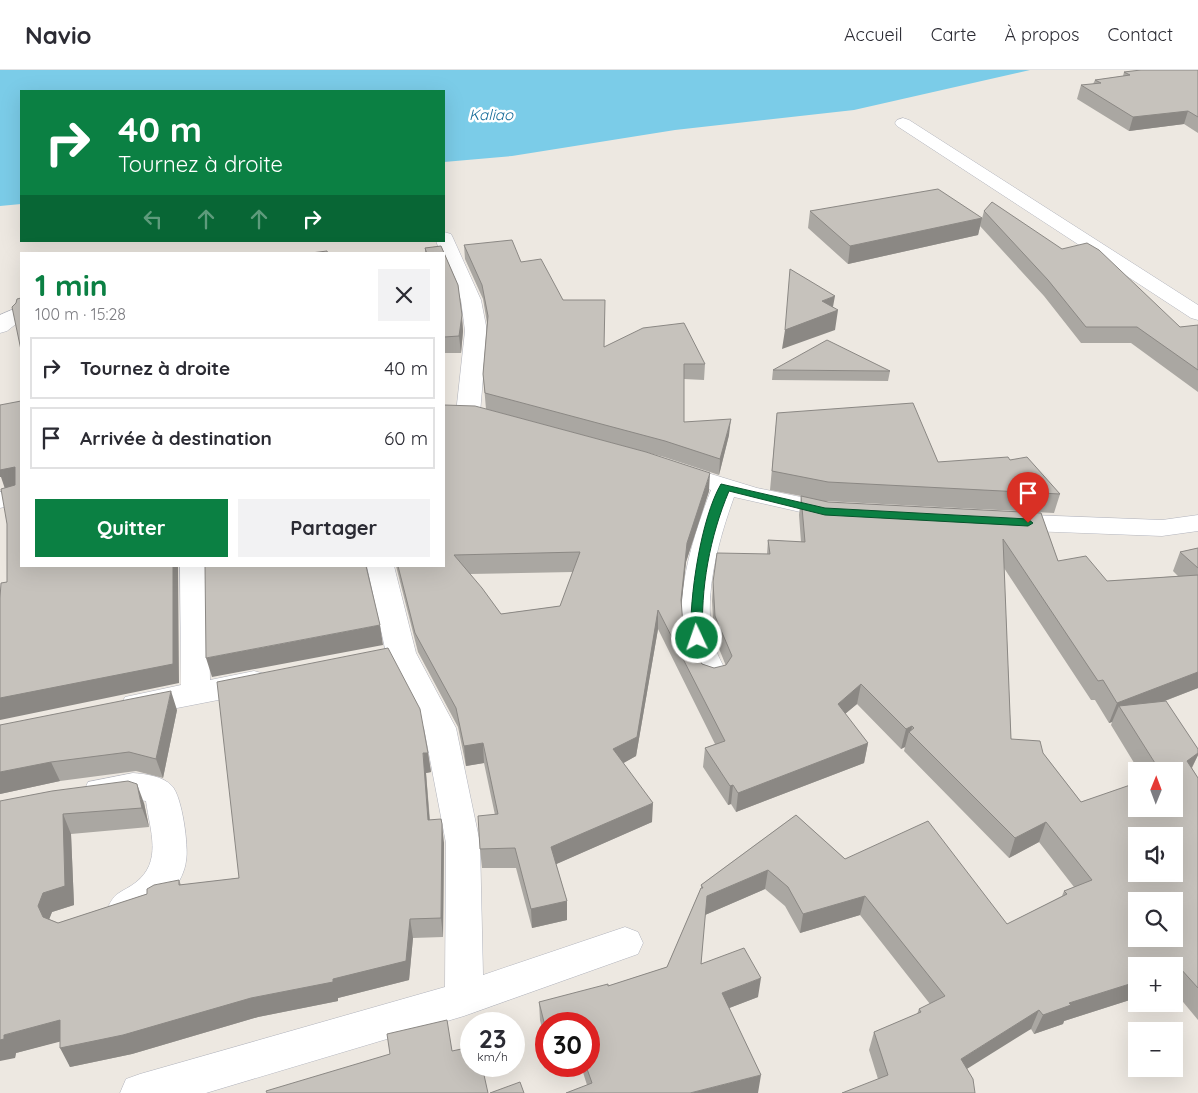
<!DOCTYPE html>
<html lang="fr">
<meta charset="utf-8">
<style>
:root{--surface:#fff;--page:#f2f2f3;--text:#2b2b33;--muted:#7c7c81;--line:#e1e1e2;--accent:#0b8043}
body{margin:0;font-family:Quicksand,sans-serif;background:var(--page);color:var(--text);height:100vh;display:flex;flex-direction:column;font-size:19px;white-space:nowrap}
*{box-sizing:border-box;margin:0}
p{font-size:16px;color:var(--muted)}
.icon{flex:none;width:28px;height:28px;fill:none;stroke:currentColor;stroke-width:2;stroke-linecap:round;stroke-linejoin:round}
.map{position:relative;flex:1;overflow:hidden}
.sheet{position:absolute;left:20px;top:182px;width:425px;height:315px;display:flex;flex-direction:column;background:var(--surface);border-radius:0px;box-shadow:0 5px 20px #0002}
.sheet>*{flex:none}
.banner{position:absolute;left:20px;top:20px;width:425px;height:152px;border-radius:0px;box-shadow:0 5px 20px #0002;background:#0b8043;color:#fff;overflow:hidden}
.needle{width:32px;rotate:1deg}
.tools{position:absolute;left:1128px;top:692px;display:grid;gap:10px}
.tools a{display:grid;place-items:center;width:55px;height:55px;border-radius:0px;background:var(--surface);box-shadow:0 5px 20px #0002;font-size:25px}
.speed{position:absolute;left:460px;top:942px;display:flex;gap:10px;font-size:25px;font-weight:700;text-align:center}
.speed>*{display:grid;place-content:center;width:65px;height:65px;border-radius:50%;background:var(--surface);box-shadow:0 5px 20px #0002;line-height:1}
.speed small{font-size:12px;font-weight:400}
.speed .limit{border:8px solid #d22;background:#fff;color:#111}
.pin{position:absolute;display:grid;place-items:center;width:42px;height:42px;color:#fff;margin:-51px -21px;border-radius:50% 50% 50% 0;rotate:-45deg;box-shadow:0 0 5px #0007}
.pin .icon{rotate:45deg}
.me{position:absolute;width:55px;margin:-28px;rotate:357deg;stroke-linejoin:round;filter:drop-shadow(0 0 4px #0008)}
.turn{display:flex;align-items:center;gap:18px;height:105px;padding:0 15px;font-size:22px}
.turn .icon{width:65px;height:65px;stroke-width:2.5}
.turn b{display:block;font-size:35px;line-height:42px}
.lanes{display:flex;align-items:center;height:48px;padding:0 15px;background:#0003;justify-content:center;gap:25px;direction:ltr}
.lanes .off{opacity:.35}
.round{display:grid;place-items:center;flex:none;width:52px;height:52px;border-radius:0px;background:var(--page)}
.headline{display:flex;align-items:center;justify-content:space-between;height:85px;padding:0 15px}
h1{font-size:30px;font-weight:800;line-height:38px;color:var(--accent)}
.cta{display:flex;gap:10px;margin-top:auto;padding:10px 15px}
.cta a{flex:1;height:58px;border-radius:0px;background:var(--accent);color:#fff;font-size:20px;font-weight:800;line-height:58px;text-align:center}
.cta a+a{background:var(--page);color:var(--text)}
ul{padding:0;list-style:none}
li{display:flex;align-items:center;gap:15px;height:62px;margin:0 10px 8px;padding:0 5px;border:2px solid var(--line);border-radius:0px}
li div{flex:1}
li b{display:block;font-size:19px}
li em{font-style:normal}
header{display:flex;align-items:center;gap:30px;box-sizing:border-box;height:70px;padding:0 25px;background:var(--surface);border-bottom:1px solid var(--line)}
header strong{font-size:24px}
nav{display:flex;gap:28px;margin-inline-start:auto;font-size:18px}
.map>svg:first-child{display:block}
.water{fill:#7bcce8}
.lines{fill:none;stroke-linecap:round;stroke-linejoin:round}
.street-casing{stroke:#b1b3bc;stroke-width:1}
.street{fill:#fff;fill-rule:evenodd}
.wall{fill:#aaa7a2;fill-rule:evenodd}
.shaded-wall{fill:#8b8884}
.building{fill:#c6c2bc;stroke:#8b8884;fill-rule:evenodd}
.route{fill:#0b8043;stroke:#07532c}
.labels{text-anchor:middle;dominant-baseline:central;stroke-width:5;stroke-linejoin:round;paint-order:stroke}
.far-water-label{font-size:15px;font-style:italic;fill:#166c99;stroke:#fff}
</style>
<header>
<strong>Navio</strong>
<nav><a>Accueil</a><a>Carte</a><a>À propos</a><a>Contact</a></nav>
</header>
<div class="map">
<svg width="1198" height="1023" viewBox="0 0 1198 1023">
<rect width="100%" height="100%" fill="#ede8e1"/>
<!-- water -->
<path class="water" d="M0,0H1030L854,40L675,60L512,86L444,92V21H21V134L0,136Z"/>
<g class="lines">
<defs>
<path id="street" d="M903,48L909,50L1198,235V250L1191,248L897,56L895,53L897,50Z
M444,162L451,164L453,168L481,230L487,261L480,343L476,348L468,350L460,348L456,343L465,261L461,230L444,190V184H441L436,171H444Z
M21,236V250L7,261L0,263V245Z
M675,393L757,418L845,436L849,442L845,448L836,450L734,427C719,469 704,521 712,566C714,580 722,593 728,605L724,613L713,616L702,613C695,599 685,582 683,567C676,519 694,464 711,420L666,405L663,400L666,395Z
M21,417V433L0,438V422Z
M1006,444L1162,450L1198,445V461L1162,466L1006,460L997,458L993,452L997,446Z
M180,496H208L210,610L254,601L265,604L269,612L265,620L254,623L136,646L125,643L121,635L125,627L181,615Z
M367,496H394L416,583L456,658L480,773L483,905L625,857L638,862L643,873L638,884L464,946L206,1023H120L126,1009L140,1004L445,917L446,773L424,658L386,583Z
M133,703C146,704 163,706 172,716C182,726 189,777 186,791C185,801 179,813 172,822C161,837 144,844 127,850L114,846L109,835C116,821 123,822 135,813C163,792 150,761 146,731L133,729L100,734L88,730L84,721L88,712Z"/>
</defs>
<!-- street casing -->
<use href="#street" class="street-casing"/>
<!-- street -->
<use href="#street" class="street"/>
</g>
<!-- wall -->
<path class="wall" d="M1198,0V63L1184,54L1129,61L1077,29L1081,15L1093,14L1095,10L1123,6L1124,2Z
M810,141L982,148L978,165L848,194L808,158Z
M984,141L1062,179L1180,257L1198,255V322L1131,273H1081L1044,226L980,156Z
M464,175L521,192L563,230L604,277L705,294L704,310L684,309V352L729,365L719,405L664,387L486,339L483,304L487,253L483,229L465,189Z
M441,176L458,215L463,261L461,283H444V184H425V178Z
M773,300L890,301L888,311L772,310Z
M444,335L709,421L686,492L681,534L683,554L690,572L702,594L714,598L726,596L714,566L712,531L713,512L767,484L768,470L801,472L799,445L801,426L770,420L777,343L938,392L1010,390L1060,424L1054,443L825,431L828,432L1041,443L1058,491L1107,511L1178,506L1173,501L1180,482L1198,478V618L1165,631L1198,679V685L1192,698L1198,708V950L1174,921V896H1136V928L1064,951L1063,954L1034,964L1031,959L878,1009L869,980L874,962L917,944L919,939L930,934L860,845L800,863L785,836L765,819L705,845L701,894L758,927L729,938L761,1005L587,1015L581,996H589V954H546V976L540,950L539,932L608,916L667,897L701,818V815L796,745L845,789L1007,854L1062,826L1064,821L1074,817L1039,772L1009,788L904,681L905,677L901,679L857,634L845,644L868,673L864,693L736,742L731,734L728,735L703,697L705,678L715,674L658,559L636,686L623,693L652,752L556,794L567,831V850L532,858L516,798H482L480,779L495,745L484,693L466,696L458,657L418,582L396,496H444ZM1004,498L1091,630H1095L1109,653L1112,652L1111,655L1139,701H1174L1081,732L1043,683L1011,669ZM573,502L560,536L501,544L470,504Z
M177,640L163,708L136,701L60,711L0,724V655Z
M428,683L431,702L426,703L430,750L444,773L443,867L413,868L409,910L338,928V931L258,947L132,984L70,997L60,971L16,983L15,988L0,731L144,733L149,757L71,764L74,835L52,842L49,849L58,853L147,824L179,810L181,815L239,808Z"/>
<!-- shaded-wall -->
<path class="shaded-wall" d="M1188,41L1184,54L1129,61L1133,47Z
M982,148L978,165L848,194L850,176Z
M835,226L832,242L838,240L835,260L782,279L785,260L822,231Z
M462,245L463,261L461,283L459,266Z
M731,349L729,365L719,405L720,389Z
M0,397H15L21,413L5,419L1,407H0Z
M710,403L709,421L686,492L680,549L681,530L687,473Z
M173,496H178L179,613L0,650V628Z
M658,540V559L636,686L613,699V679Z
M380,555L383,575L212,607L206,588Z
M1198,602V618L1125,646L1119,636L1112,652L1109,653L1117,633Z
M861,614L857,634L834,653L838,634Z
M171,621L177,640L163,708L156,689Z
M912,656L911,664L909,662L905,677L901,679L906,659Z
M483,673L484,693L466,696L464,676Z
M868,673L864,693L736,742L738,723Z
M423,683H428L431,702L426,703L431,770L428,750Z
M1198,683V685L1190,701L1187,691Z
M51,692L60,711L0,724V702Z
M137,714L144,733L149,757L142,738Z
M733,715L731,734L728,735L730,716Z
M653,733L652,752L552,796L551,777Z
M63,744L71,764L74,835L52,842L47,855L52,866L38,836Z
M1046,752L1039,772L1009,788L1015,768Z
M442,754L444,773L443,867L441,848Z
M768,800L765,819L705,845L707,826Z
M865,826L860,845L800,863L803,844Z
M567,831V850L532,858L531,839Z
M410,849L413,868L409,910L338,928V931L258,947L132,984L70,997L60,978L251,928L333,909Z
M1180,898L1174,910V900Z
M761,908L758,927L719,942L722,923Z
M1136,912V928L1064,951L1063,954L1034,964L1043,945L1069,933Z
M1039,940L1031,959L954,1007L961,989Z
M60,950L70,969L16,983L15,988L0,991V970L4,965Z
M761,1005L758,1023H690Z"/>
<!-- building -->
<path class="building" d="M1141,0H1198V47L1188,41L1133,47L1081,15L1101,13L1095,10L1130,5L1124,2Z
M938,119L982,148L850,176L810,141Z
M992,132L1062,179L1087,173L1099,180L1180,257L1198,255V300L1137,257H1086L1048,210L984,141Z
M512,170L521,192L541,189L563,230H605L604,277L643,258L684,253L705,294H684V352L731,349L720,389L665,371L485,323L483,304L488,246L482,215L464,175Z
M441,176L458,215L462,245L459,266L444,267V184H427L425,178Z
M327,181L328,184H303Z
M790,199L835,226L822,231L838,240L785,260Z
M21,228V280L12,237L16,233L17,229Z
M827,270L890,301L773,300Z
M21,331V496H173V594L0,628V528L1,513L7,512V454L1,419L15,415V397L0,400V335Z
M913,333L938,392L1008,387L1010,390L1027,387L1060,424L828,412L772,401L777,343Z
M444,335L475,336L646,382L710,403L687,473L681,530L683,554L690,572L702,594L714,598L726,595L732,586L715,546L713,512L717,483L770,484L768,470L805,472L801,426L828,432L1041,443L1058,491L1086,486L1107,511L1198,505V602L1117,633L1103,610L1098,611L1003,469L1011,669L1040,671L1043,683L1081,732L1136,713V739H1174V701H1160L1119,636L1166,631L1198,679V683L1187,691L1198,708V918L1180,898L1174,900V896H1136V912L1069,933L1071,935L1043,945L1039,940L961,989L973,1009L975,1023H842L888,1005L874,962L921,942L919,939L945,926L865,826L803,844L788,817L768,800L707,826L701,894L744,878L761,908L722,923L761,1005L690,1023H566L592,1013L586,996H589V954H546V960L539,932L608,914V916L667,897L701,818H703L701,815L796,745L845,789L928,751L1007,854L1067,824L1064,821L1092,810L1046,752L1015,768L909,662L914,658L912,656L906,659L861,614L838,634L868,673L738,723L733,715L730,716L705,678L725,671L658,540L637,667L613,679L653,733L551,777L567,831L531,839L515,778L480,779L478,746L498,744L483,673L464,676L456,638L415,563L398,496H444ZM580,482L560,536L501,544L482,518L454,485ZM1136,766H1174V804H1136ZM1136,831H1174V869H1136Z
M1198,478V498L1180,482Z
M205,496H366L380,555L206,588Z
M388,578L420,639L428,683H423L428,750L441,749L442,754L441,848L410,849L406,891L333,909V912L251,928L123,965L60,978V950L4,965V969L0,970V731L52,721L128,711L137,714L142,738L63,744L65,816L43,823L38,836L43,847L58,853L147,824V819L154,815L179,810V815L239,808L217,612Z
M171,621L156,689L129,682L51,692L0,702V655Z
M447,950L452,981L471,977V996H482L488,1023H267L266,1021L390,984L387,964Z
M520,1012L524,1023H490Z"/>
<!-- route -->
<path class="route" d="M721,414L825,438L1028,449L1033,453L1028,456L825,445L729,421C710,466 700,519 703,568L697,572L691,568C689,528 701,448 721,414Z"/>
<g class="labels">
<!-- far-water labels -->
<g class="far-water-label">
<text x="491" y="44">Kaliao</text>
</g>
</g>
</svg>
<div class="tools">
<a><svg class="needle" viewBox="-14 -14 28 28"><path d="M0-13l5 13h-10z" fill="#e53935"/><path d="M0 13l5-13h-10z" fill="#7c7c81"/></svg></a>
<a><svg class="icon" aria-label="sound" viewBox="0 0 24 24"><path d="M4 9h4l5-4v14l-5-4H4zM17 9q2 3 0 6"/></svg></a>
<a><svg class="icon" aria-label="search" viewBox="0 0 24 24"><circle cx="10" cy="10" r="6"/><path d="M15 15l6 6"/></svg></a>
<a>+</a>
<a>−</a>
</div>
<div class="speed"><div>23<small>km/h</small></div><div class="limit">30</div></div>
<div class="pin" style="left:1028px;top:453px;background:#d93025"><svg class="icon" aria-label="arrive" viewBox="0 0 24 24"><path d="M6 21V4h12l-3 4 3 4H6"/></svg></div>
<svg class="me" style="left:697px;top:568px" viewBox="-20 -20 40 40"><circle r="17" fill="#0b8043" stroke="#fff" stroke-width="3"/><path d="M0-11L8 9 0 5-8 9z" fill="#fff"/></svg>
<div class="banner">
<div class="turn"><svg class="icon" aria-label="right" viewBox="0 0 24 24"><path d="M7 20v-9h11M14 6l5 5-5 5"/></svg><div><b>40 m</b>Tournez à droite</div></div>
<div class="lanes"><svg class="icon off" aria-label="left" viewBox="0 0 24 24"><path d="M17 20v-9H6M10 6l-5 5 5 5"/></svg><svg class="icon off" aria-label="ahead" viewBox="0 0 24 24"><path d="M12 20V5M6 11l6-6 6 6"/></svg><svg class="icon off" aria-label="ahead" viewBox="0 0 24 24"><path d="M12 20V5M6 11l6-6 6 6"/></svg><svg class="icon" aria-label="right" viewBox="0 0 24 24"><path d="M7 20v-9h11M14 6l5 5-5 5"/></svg></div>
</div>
<section class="sheet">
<div class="headline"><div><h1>1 min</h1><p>100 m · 15:28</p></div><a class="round"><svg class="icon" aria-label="close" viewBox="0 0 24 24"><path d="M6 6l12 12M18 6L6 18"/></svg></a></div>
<ul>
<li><svg class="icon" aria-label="right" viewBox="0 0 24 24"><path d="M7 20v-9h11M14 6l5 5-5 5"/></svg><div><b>Tournez à droite</b></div><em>40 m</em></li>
<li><svg class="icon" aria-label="arrive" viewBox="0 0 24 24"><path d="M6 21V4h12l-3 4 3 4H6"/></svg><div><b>Arrivée à destination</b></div><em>60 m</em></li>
</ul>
<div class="cta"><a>Quitter</a><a>Partager</a></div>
</section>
</div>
